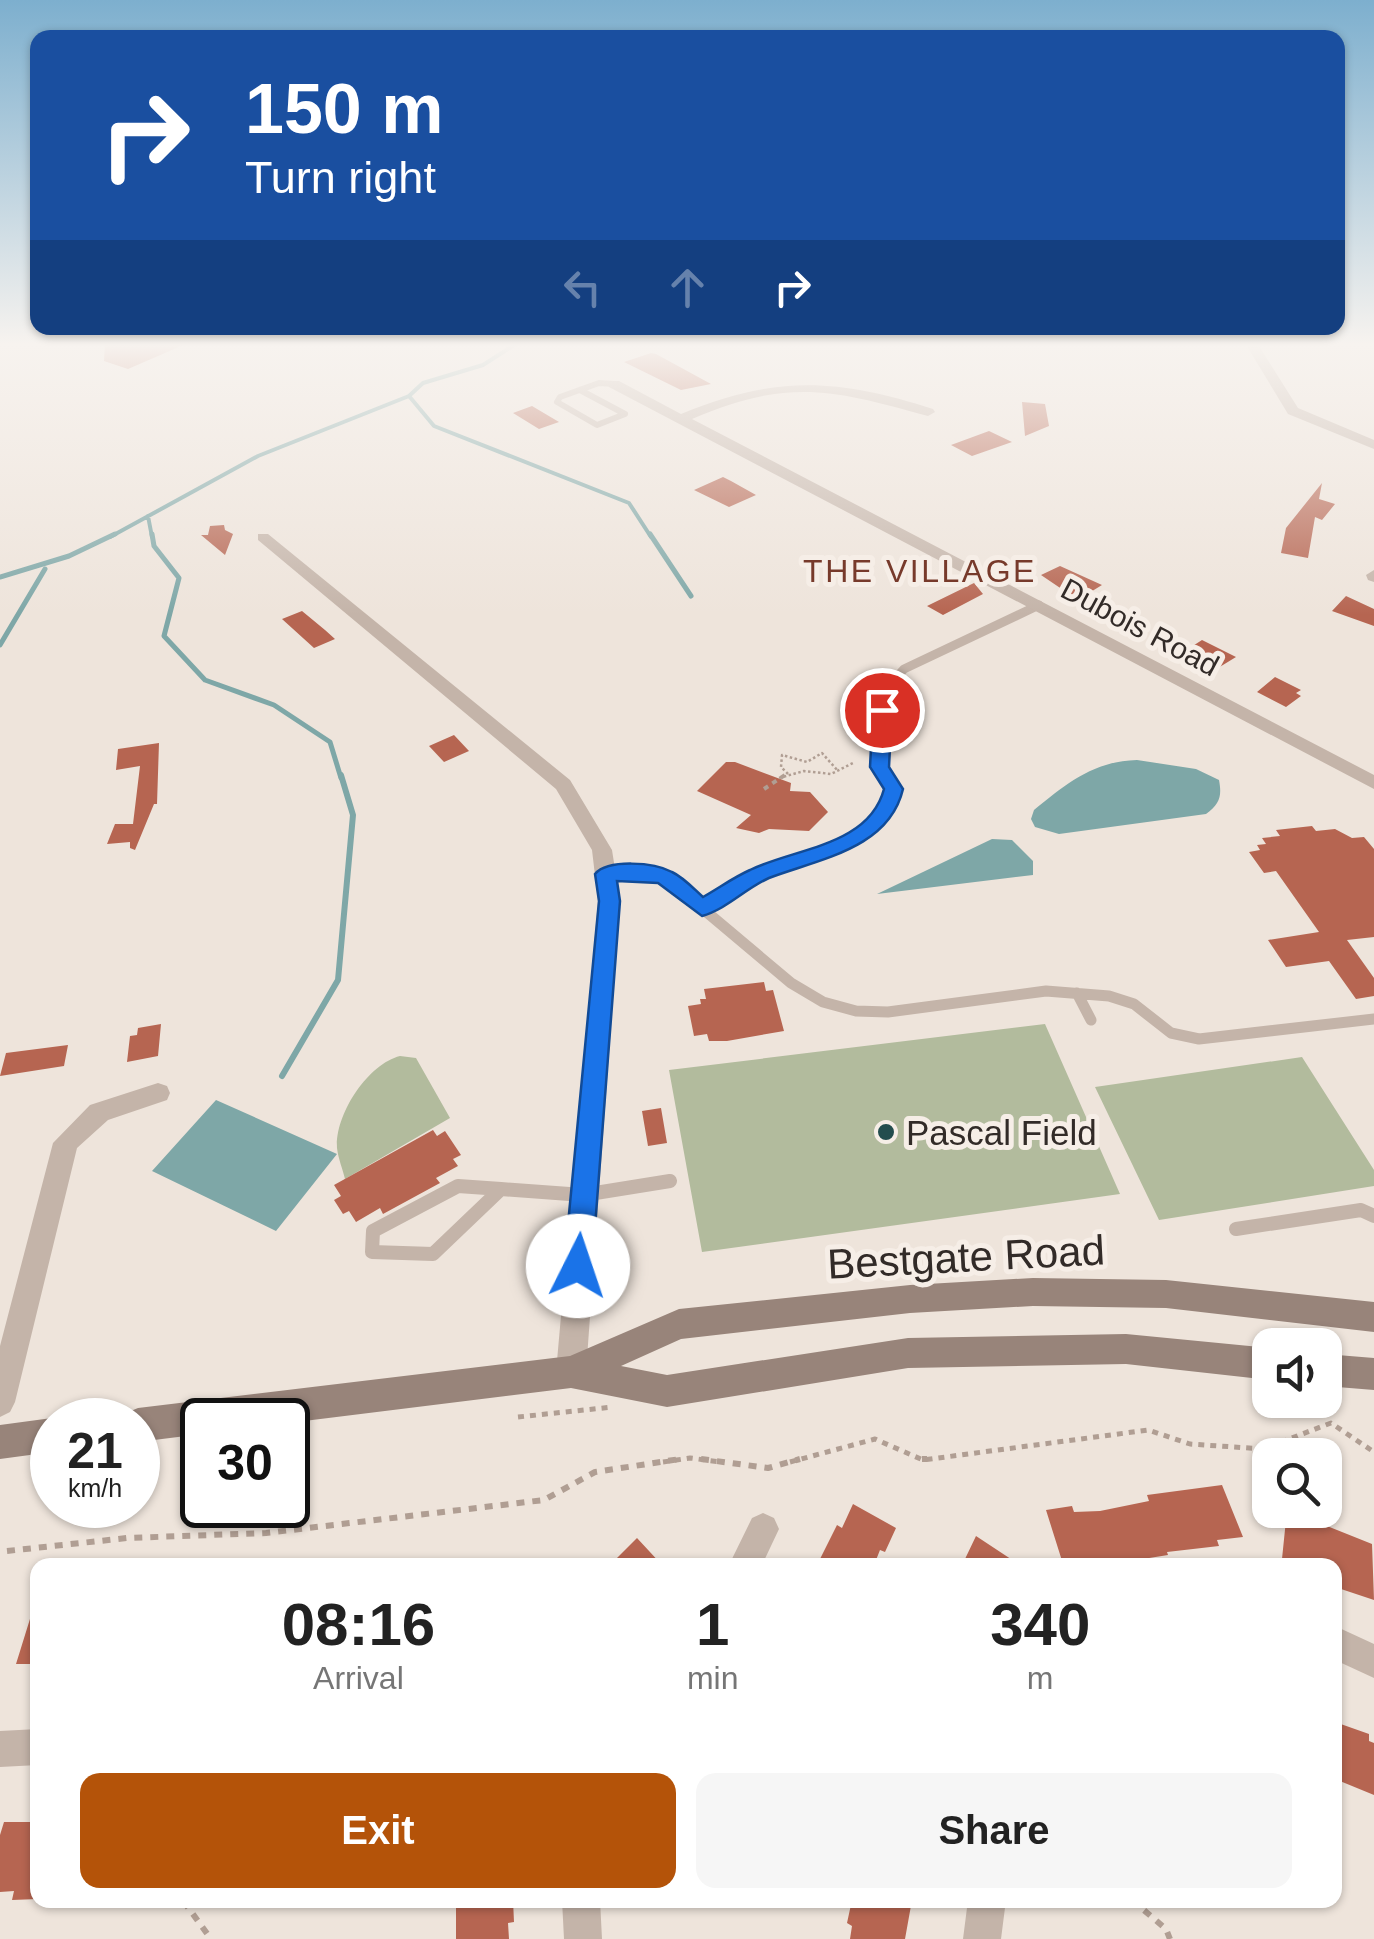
<!DOCTYPE html>
<style>
:root{--surface:#fff;--page:#f6f6f6;--text:#222;--muted:#767676;--accent:#b45309}
body{margin:0;font-family:Helvetica,sans-serif;background:var(--page);color:var(--text);height:100vh;display:flex;flex-direction:column;font-size:38px;white-space:nowrap}
*{box-sizing:border-box;margin:0}
p{font-size:32px;color:var(--muted)}
.icon{flex:none;width:55px;height:55px;fill:none;stroke:currentColor;stroke-width:2;stroke-linecap:round;stroke-linejoin:round}
.map{position:relative;flex:1;overflow:hidden}
.drawer{position:absolute;left:30px;top:1558px;width:1312px;height:350px;display:flex;flex-direction:column;background:var(--surface);border-radius:20px;box-shadow:0 2px 8px #0004}
.drawer>*{flex:none}
.guide{position:absolute;left:30px;top:30px;width:1315px;height:305px;border-radius:20px;box-shadow:0 2px 8px #0004;background:#1a4fa0;color:#fff;overflow:hidden}
.buttons{position:absolute;left:1252px;top:1328px;display:grid;gap:20px}
.buttons a{display:grid;place-items:center;width:90px;height:90px;border-radius:20px;background:var(--surface);box-shadow:0 2px 8px #0004;font-size:50px}
.speed{position:absolute;left:30px;top:1398px;display:flex;gap:20px;font-size:50px;font-weight:700;text-align:center}
.speed>*{display:grid;place-content:center;width:130px;height:130px;border-radius:50%;background:var(--surface);box-shadow:0 2px 8px #0004;line-height:1}
.speed small{font-size:25px;font-weight:400}
.speed .limit{border:5px solid #111;border-radius:15px;background:#fff;color:#111}
.pin{position:absolute;display:grid;place-items:center;width:85px;height:85px;color:#fff;margin:-42px;border:5px solid #fff;border-radius:50%;box-shadow:0 2px 10px #0007}
.me{position:absolute;width:110px;margin:-55px;rotate:4deg;stroke-linejoin:round;filter:drop-shadow(0 0 8px #0008)}
.turn{display:flex;align-items:center;gap:35px;height:210px;padding:0 50px;font-size:45px}
.turn .icon{width:130px;height:130px;stroke-width:2.5}
.turn b{display:block;font-size:70px;line-height:85px}
.lanes{display:flex;align-items:center;height:95px;padding:0 50px;background:#0003;justify-content:center;gap:50px;direction:ltr}
.lanes .off{opacity:.35}
.eta{display:flex;justify-content:space-evenly;align-items:center;height:170px;text-align:center}
.eta b{font-size:60px;font-weight:600;line-height:70px}
.cta{display:flex;gap:20px;margin-top:auto;padding:20px 50px}
.cta a{flex:1;height:115px;border-radius:20px;background:var(--accent);color:#fff;font-size:40px;font-weight:600;line-height:115px;text-align:center}
.cta a+a{background:var(--page);color:var(--text)}
.map>svg:first-child{display:block}
.green{fill:#b2bb9d}
.water{fill:#7ea7a7}
.lines{fill:none;stroke-linecap:round;stroke-linejoin:round}
.stream-far2{stroke:#7ea7a7;stroke-width:4}
.stream-far1{stroke:#7ea7a7;stroke-width:5}
.stream{stroke:#7ea7a7;stroke-width:6}
.building{fill:#b66551}
.path-far3{stroke:#b09e93;stroke-width:2.5;stroke-dasharray:2.5 2.5;stroke-linecap:butt}
.path-far2{stroke:#b09e93;stroke-width:4;stroke-dasharray:5 5;stroke-linecap:butt}
.path-far1{stroke:#b09e93;stroke-width:5;stroke-dasharray:6 6;stroke-linecap:butt}
.path{stroke:#b09e93;stroke-width:6;stroke-dasharray:8 8;stroke-linecap:butt}
.lane-far3{stroke:#c4b4a9;stroke-width:6}
.lane-far2{stroke:#c4b4a9;stroke-width:9}
.lane-far1{stroke:#c4b4a9;stroke-width:11}
.lane{stroke:#c4b4a9;stroke-width:14}
.street{fill:#c4b4a9;fill-rule:evenodd}
.secondary{fill:#98847a;fill-rule:evenodd}
.route{fill:#1a73e8;stroke:#114b97;stroke-width:2.5}
.poi-dot{fill:#234d4e;stroke:#f6eee7;stroke-width:4}
.labels{text-anchor:middle;dominant-baseline:central;stroke-width:10;stroke-linejoin:round;paint-order:stroke}
.far-street-label{font-size:30px;fill:#322b28;stroke:#f6eee7}
.far-neighbourhood-label{font-size:32px;letter-spacing:2.5px;fill:#773a2b;stroke:#f6eee7}
.poi-label{font-size:35px;fill:#322b28;stroke:#f6eee7;text-anchor:start}
.near-street-label{font-size:42px;fill:#322b28;stroke:#f6eee7}
</style>
<div class="map">
<svg width="1374" height="1939" viewBox="0 0 1374 1939">
<rect width="100%" height="100%" fill="#eee4db"/>
<!-- green -->
<path class="green" d="M1045,1024L1120,1194L702,1252L669,1070Z
M400,1056L416,1058L450,1118L345,1179C343,1170 338,1158 337,1148C335,1114 368,1064 400,1056Z
M1302,1057L1374,1170V1186L1159,1220L1095,1087Z"/>
<!-- water -->
<path class="water" d="M1137,760L1196,769L1219,780C1222,796 1220,804 1206,814L1059,834L1035,827L1031,819L1034,810C1067,783 1094,761 1137,760Z
M992,839L1012,840L1033,861V875L877,894Z
M216,1100L337,1154L276,1231L152,1171Z"/>
<g class="lines">
<!-- stream-far2 -->
<path class="stream-far2" d="M409,396L434,426L629,503L651,537
M148,516L152,537
M110,537L258,456L409,396L423,383L483,365L517,343"/>
<!-- stream-far1 -->
<path class="stream-far1" d="M152,534L154,546L179,578L164,636L205,680L274,705L330,742L341,778
M650,534L691,596
M0,577L69,556L115,534
M0,645L45,569"/>
<!-- stream -->
<path class="stream" d="M282,1076L338,980L353,815L341,775"/>
</g>
<!-- building -->
<path class="building" d="M105,343H188L128,369L104,361Z
M651,353L656,354L711,384L681,390L624,362Z
M1022,402L1045,404L1049,426L1025,436Z
M532,406L559,422L539,429L513,413Z
M989,431L1012,442L972,456L951,445Z
M723,477L731,481L756,495L729,507L694,490Z
M1322,483L1319,499L1335,504L1322,520L1315,517L1308,558L1281,553L1286,528Z
M224,525L225,530L233,534L225,555L201,535H208L210,526Z
M1060,566L1102,585L1089,593L1123,610L1106,619L1041,575Z
M974,583L983,594L943,615L927,606Z
M1346,596L1374,609V626L1332,611Z
M302,611L325,630L335,639L314,648L282,619Z
M1202,640L1236,657L1218,668L1185,651Z
M1275,677L1301,690L1296,693L1301,696L1286,707L1257,692Z
M454,735L469,751L444,762L429,746Z
M159,743L157,804H154L135,850L130,848V842L107,844L115,824H133L140,766L116,770L118,749Z
M726,762H735L791,783L790,791L810,792L828,812L809,831L769,829L759,833L736,828L751,815L697,791Z
M1312,826L1316,831L1335,829L1352,838L1364,837L1374,849V937L1347,940L1374,978V996L1356,999L1329,961L1286,967L1268,940L1319,932L1276,871L1264,873L1249,852L1260,850L1257,845L1266,844L1262,838L1280,836L1276,830Z
M764,982L766,991L773,990L784,1031L727,1041H709L707,1034L694,1036L688,1006L701,1004L700,999H706L704,989Z
M161,1024L158,1056L127,1062L130,1036L137,1035L138,1028Z
M68,1045L64,1066L0,1076L6,1053Z
M661,1108L667,1143L648,1146L642,1111Z
M433,1130L437,1136L445,1131L461,1155L453,1159L458,1166L436,1178L440,1183L383,1214L380,1208L356,1222L349,1211L343,1214L334,1200L341,1196L334,1185Z
M1222,1485L1243,1537L1217,1540L1219,1546L1167,1552L1168,1555L1143,1559L1145,1564H1063L1046,1510L1072,1506L1074,1512L1100,1511L1149,1501L1147,1495Z
M853,1504L896,1528L885,1552L880,1550L874,1565H817L837,1525L842,1528Z
M1287,1510L1372,1544L1374,1600L1335,1587V1565H1296L1282,1559Z
M976,1536L1020,1565H974L965,1559Z
M637,1538L662,1565H610Z
M34,1606L38,1607V1664H16Z
M1335,1722L1369,1734V1741L1374,1743V1795L1335,1779Z
M4,1822H34L32,1829H38V1899L12,1900L14,1891L0,1892V1835Z
M456,1900H513L514,1922L508,1923L509,1939H456Z
M852,1900H912L905,1939H850L852,1926L847,1923Z"/>
<g class="lines">
<!-- path-far3 -->
<path class="path-far3" d="M788,774L781,767L782,755L807,762L822,753L838,771
M779,778L804,771L831,774L853,763"/>
<!-- path-far2 -->
<path class="path-far2" d="M764,789L785,775"/>
<!-- path-far1 -->
<path class="path-far1" d="M518,1417L613,1407
M663,1462L690,1458L721,1462
M790,1462L875,1439L923,1460L1148,1430L1190,1444L1263,1449L1331,1423L1374,1452"/>
<!-- path -->
<path class="path" d="M701,1459L768,1468L800,1459
M922,1459H927
M7,1551L127,1538L266,1533L544,1500L595,1472L680,1459
M187,1900V1906L211,1939
M1132,1900L1166,1929L1170,1939"/>
<!-- lane-far3 -->
<path class="lane-far3" d="M580,390L625,414L597,425L557,402L560,397L599,383L614,384"/>
<!-- lane-far2 -->
<path class="lane-far2" d="M886,778L879,767L887,688L904,669L1039,605"/>
<!-- lane-far1 -->
<path class="lane-far1" d="M605,874L641,872L665,877L791,983L823,1002L856,1011L888,1012L1046,991L1109,996L1134,1004L1171,1033L1199,1039L1374,1019
M702,908C720,897 738,884 757,875C810,852 869,849 893,789L884,775
M1077,993L1091,1020"/>
<!-- lane -->
<path class="lane" d="M458,1186L501,1189L433,1254L372,1252L373,1231Z
M501,1189L583,1195L670,1181
M1236,1229L1361,1210L1374,1216"/>
<!-- street -->
<path class="street" d="M1245,343H1257L1298,408L1374,440V449L1288,414Z
M609,381H619L681,414C775,375 837,378 933,409L935,412L928,416C831,389 788,378 692,419L1374,775V789L609,387Z
M258,534H268L570,780L612,850L620,901L586,1372L581,1382L571,1386L561,1382L556,1372L598,901L592,850L556,789L258,540Z
M1374,570V582L1368,580L1366,575Z
M158,1083L167,1086L170,1093L167,1100L108,1120L77,1148L15,1402L10,1412L0,1417V1346L53,1143L90,1105Z
M763,1513L774,1518L779,1529L762,1565H729L752,1518Z
M1335,1626L1374,1644V1678L1335,1660Z
M38,1729V1765L0,1767V1731Z
M562,1900H600L602,1939H564Z
M968,1900H1006L1001,1939H963Z"/>
<!-- secondary -->
<path class="secondary" d="M1033,1278L1166,1280L1374,1302V1332L1166,1308L1033,1306L910,1313L681,1339L621,1366L667,1375L908,1338L1126,1334L1270,1348V1380L1126,1364L908,1368L667,1407L571,1388L288,1423V1420H202V1434L138,1442V1420H123L126,1413L138,1408L570,1356L679,1309L910,1285Z
M1325,1354L1374,1358V1390L1325,1386Z
M52,1418L56,1420H52V1452L0,1459V1425Z"/>
</g>
<!-- sky -->
<linearGradient id="sky" x2="0" y2="1"><stop stop-color="#7dafce"/><stop offset="0.56" stop-color="#f7f3ef"/><stop offset="1" stop-color="#f7f3ef" stop-opacity="0"/></linearGradient>
<rect width="1374" height="615" fill="url(#sky)"/>
<!-- route -->
<path class="route" d="M882,705L892,710L889,767L903,789C889,849 819,859 769,878C746,888 727,909 702,916L658,883L617,881L620,901L592,1266L588,1274L578,1278L568,1274L564,1266L599,901L595,874C608,859 654,862 672,872C683,877 694,889 703,897C719,888 734,877 750,870C795,848 869,846 884,789L870,767L873,710Z"/>
<!-- markers -->
<circle class="poi-dot" cx="886" cy="1132" r="10"/>
<g class="labels">
<!-- far-street labels -->
<g class="far-street-label">
<text transform="translate(1140 627) rotate(28)">Dubois Road</text>
</g>
<!-- far-neighbourhood labels -->
<g class="far-neighbourhood-label">
<text x="920" y="571">THE VILLAGE</text>
</g>
<!-- poi labels -->
<g class="poi-label">
<text x="906" y="1132">Pascal Field</text>
</g>
<!-- near-street labels -->
<g class="near-street-label">
<text transform="translate(966 1257) rotate(-3)">Bestgate Road</text>
</g>
</g>
</svg>
<div class="buttons">
<a><svg class="icon" aria-label="sound" viewBox="0 0 24 24"><path d="M4 9h4l5-4v14l-5-4H4zM17 9q2 3 0 6"/></svg></a>
<a><svg class="icon" aria-label="search" viewBox="0 0 24 24"><circle cx="10" cy="10" r="6"/><path d="M15 15l6 6"/></svg></a>
</div>
<div class="speed"><div>21<small>km/h</small></div><div class="limit">30</div></div>
<div class="pin" style="left:882px;top:710px;background:#d93025"><svg class="icon" aria-label="arrive" viewBox="0 0 24 24"><path d="M6 21V4h12l-3 4 3 4H6"/></svg></div>
<svg class="me" style="left:578px;top:1266px" viewBox="-20 -20 40 40"><circle r="19" fill="#fff"/><path d="M0-13L10 11 0 6-10 11z" fill="#1a73e8"/></svg>
<div class="guide">
<div class="turn"><svg class="icon" aria-label="right" viewBox="0 0 24 24"><path d="M7 20v-9h11M14 6l5 5-5 5"/></svg><div><b>150 m</b>Turn right</div></div>
<div class="lanes"><svg class="icon off" aria-label="left" viewBox="0 0 24 24"><path d="M17 20v-9H6M10 6l-5 5 5 5"/></svg><svg class="icon off" aria-label="ahead" viewBox="0 0 24 24"><path d="M12 20V5M6 11l6-6 6 6"/></svg><svg class="icon" aria-label="right" viewBox="0 0 24 24"><path d="M7 20v-9h11M14 6l5 5-5 5"/></svg></div>
</div>
<section class="drawer">
<div class="eta">
<div><b>08:16</b><p>Arrival</p></div>
<div><b>1</b><p>min</p></div>
<div><b>340</b><p>m</p></div>
</div>
<div class="cta"><a>Exit</a><a>Share</a></div>
</section>
</div>
